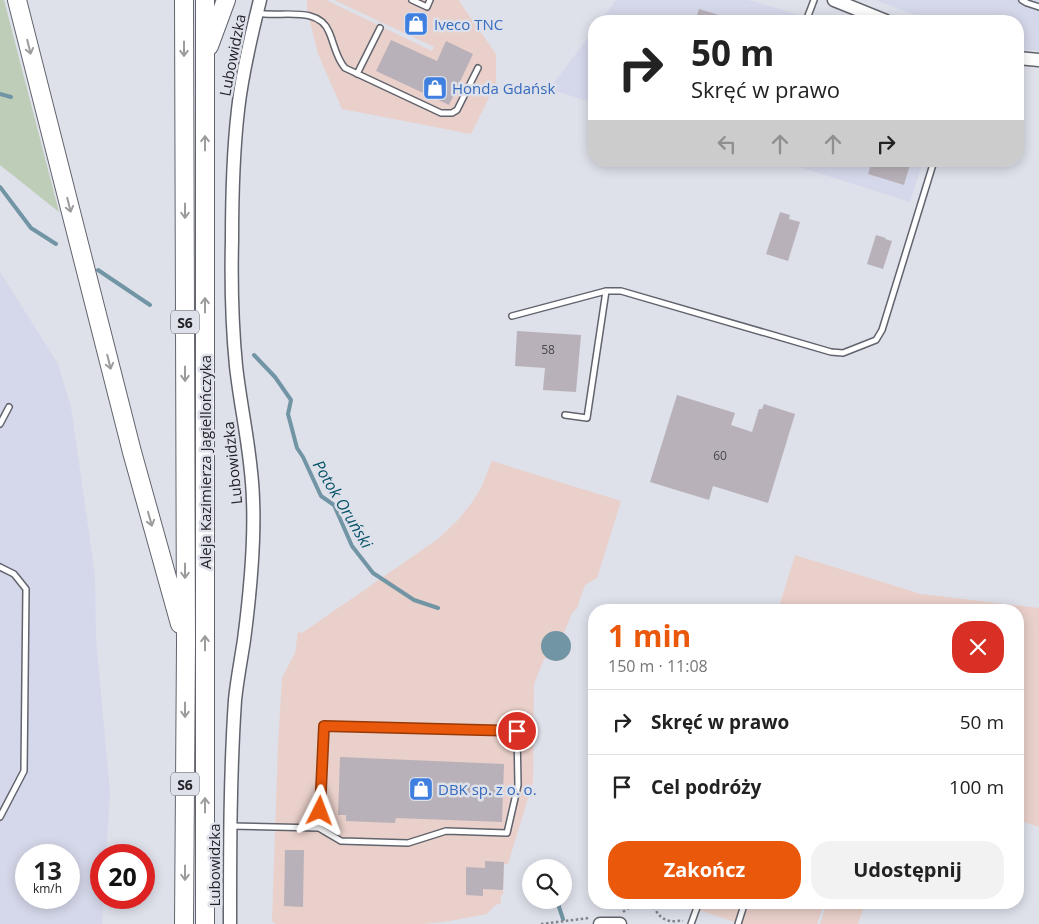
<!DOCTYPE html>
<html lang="pl">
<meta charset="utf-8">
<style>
:root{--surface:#fff;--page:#f2f2f2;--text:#222;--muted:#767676;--line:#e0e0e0;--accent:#ea580c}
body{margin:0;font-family:"Open Sans",sans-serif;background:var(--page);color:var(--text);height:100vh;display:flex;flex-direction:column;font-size:19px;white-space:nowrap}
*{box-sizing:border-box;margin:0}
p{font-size:16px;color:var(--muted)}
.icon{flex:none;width:28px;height:28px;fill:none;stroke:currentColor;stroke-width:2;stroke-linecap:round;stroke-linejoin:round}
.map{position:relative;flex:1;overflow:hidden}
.drawer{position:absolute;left:588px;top:604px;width:436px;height:305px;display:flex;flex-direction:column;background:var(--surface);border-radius:20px;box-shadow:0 2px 12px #0003}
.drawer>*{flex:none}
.banner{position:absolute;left:588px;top:15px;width:436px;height:152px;border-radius:20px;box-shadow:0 2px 12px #0003;background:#fff;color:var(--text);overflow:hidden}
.tools{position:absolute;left:522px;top:859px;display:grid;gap:10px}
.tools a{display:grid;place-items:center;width:50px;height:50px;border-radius:50%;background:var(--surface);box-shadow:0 2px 12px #0003;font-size:25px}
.speed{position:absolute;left:15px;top:844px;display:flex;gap:10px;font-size:25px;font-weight:700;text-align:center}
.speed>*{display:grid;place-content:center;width:65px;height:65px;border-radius:50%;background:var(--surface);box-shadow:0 2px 12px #0003;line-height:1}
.speed small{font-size:12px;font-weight:400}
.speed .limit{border:8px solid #d22;background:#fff;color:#111}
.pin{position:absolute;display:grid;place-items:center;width:42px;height:42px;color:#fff;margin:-21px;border:2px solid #fff;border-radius:50%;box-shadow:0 1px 5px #0007}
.me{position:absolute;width:55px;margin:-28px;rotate:3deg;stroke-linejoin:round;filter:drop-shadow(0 0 4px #0008)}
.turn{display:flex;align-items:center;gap:18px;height:105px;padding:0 20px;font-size:22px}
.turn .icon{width:65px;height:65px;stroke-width:2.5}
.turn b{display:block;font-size:35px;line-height:42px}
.lanes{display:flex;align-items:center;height:48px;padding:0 20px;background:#0003;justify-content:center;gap:25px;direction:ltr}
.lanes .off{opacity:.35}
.round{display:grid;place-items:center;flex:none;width:52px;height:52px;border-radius:20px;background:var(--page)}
.headline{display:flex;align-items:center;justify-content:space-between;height:85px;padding:0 20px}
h1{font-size:30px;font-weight:700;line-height:38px;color:var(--accent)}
.action{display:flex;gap:10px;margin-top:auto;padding:10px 20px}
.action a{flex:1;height:58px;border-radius:20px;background:var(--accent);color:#fff;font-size:20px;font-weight:700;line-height:58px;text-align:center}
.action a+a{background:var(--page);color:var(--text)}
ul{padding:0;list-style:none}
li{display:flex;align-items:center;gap:15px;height:65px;padding:0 20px;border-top:1px solid var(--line)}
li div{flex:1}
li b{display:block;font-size:19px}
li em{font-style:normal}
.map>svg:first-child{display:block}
.commercial{fill:#ead0ca}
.built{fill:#d5d8ea;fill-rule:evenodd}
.green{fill:#becdb8}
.water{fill:#7195a4}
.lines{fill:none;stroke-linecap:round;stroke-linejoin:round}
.stream{stroke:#7195a4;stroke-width:4}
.building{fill:#b9b1b9}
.service-casing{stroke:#62646d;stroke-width:8}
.tertiary-casing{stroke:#62646d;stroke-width:15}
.motorway-casing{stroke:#62646d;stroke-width:20}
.path{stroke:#82848b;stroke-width:2.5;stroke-dasharray:2.5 2.5;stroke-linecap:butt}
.service{stroke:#fff;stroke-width:5}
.tertiary{stroke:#fff;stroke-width:12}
.motorway{stroke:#fff;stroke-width:18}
.oneway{stroke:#9c9c9e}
.route-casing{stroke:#983908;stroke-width:12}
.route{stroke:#ea580c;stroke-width:9}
.labels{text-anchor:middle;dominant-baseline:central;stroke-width:5;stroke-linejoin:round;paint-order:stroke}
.number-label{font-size:12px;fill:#48464c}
.shield{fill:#dee0ea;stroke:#5a5c62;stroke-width:1}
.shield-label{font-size:14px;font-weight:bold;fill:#222327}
.shop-label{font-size:15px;fill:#366cbe;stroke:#dee0ea;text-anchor:start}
.street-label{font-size:15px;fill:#222327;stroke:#dee0ea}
.water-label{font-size:16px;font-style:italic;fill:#07546a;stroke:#dee0ea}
</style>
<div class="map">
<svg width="1039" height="924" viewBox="0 0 1039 924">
<rect width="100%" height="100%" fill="#dee0ea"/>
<!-- commercial -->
<path class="commercial" d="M307,0H326L432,51L434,47L334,0H460L459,1L496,54V83L471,134L342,109L318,54L307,9Z
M492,461L621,501L597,578L585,585L577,608L572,613L564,633L568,638L571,643V649L569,654L564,659L559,661H553L546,658L544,659L534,684L533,782L508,864H504L503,894L501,896V903L494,906L487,914L444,922L424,924H276L272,921L278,745L282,678L295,653L298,632L302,633L438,539L458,520L470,505L480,490Z
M795,555L921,594L1039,608V827L1018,820V610H778Z
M688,902L824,903L817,924H741L687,906Z
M827,903H865L858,924H820Z"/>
<!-- built -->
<path class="built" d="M616,0H748L783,10L816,21H600Z
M875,0H1039V51L1018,49V21H931Z
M594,30V103L549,89Z
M781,161H923L910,202Z
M0,272L58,364L71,407L95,575L96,639L110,792L106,855H101V898H104L102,924H0ZM26,855H69V898H26Z"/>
<!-- green -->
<path class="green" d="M0,0H4L59,212L0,165Z"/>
<!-- water -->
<path class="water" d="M541 646a15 15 0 1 1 30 0a15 15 0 1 1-30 0Z"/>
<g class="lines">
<!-- stream -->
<path class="stream" d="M0,94L11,97
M0,187L31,228L56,244
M98,270L150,305
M254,355L275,377L291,400L288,414L297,448L303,457L321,496L334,505L352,546L373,573L414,600L438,608
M559,900V907L563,919"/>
</g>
<!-- building -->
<path class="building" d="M699,9L732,19V21H702L696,19Z
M391,40L437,61L446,41L473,54L449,105L376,71Z
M872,161H911L904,185L868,174Z
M780,212L790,215L789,219L800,222L788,261L766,254Z
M876,235L886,238L885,239L892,241L883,269L867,264Z
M517,331L581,335L576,392L543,390L545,368L515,366Z
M677,395L735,413L731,425L752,432L759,409H762L764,404L795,414L768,503L713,486L709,500L650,482Z
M340,757L504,764L502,822L396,818L395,823L346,821V815H338Z
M285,850H304L303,907L284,906Z
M485,861L504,862L503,890L483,889V896L466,895V867L485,868Z"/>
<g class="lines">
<defs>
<path id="service" d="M412,0L427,7L430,0
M1022,0L1027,3L1039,7
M257,13C280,18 318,5 329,32C334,43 336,58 345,68L441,113H452L457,110L478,68
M806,21L814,0
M357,74L380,28
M512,316L606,291H621L831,352L843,353L876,340L882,330L934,161
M565,415L587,418L606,291
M0,424L9,407
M0,567L14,574L26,589L24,771L0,817
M230,826L319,828L341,841L408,843L446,831L507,833L518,785L517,731L324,726L319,828
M691,924L699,902
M738,924L745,902"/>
<path id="tertiary" d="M834,0L886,21
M1018,58L1039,60
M230,924C230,849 230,775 235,700C237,680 241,660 244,640C250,594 255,547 253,500C252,455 241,411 236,366C232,325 231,282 232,240C232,197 233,153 238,110C242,73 251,36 260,0
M600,924H620"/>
<path id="motorway" d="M17,0L132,452L180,624
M184,0L186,644L184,924
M209,46L226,0
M205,924V0"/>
</defs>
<!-- service casing -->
<use href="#service" class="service-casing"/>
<!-- tertiary casing -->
<use href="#tertiary" class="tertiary-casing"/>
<!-- motorway casing -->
<use href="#motorway" class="motorway-casing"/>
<!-- path -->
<path class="path" d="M652,902C655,911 660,919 670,921C674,922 679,920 683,921
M623,912L630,907L632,902
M541,924L589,918"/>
<!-- service -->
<use href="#service" class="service"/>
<!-- tertiary -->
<use href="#tertiary" class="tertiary"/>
<!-- motorway -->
<use href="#motorway" class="motorway"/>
</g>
<!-- one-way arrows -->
<defs><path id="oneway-shaft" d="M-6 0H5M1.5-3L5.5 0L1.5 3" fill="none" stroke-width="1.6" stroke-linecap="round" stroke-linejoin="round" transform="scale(1.25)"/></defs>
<g class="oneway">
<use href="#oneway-shaft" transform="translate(29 47) rotate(76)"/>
<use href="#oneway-shaft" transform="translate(184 49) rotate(90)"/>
<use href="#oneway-shaft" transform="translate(205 143) rotate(-90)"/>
<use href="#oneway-shaft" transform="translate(69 205) rotate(76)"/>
<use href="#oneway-shaft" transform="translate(185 211) rotate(90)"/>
<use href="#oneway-shaft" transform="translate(205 305) rotate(-90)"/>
<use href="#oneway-shaft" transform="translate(109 362) rotate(76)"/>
<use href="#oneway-shaft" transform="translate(185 374) rotate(90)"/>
<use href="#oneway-shaft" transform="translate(150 519) rotate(74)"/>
<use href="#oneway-shaft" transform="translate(185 571) rotate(90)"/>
<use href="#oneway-shaft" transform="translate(205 643) rotate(-90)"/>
<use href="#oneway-shaft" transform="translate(185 710) rotate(90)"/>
<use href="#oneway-shaft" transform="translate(205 805) rotate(-90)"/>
<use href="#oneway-shaft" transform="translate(185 873) rotate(90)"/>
</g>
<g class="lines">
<defs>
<path id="route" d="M320,811L324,726L517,731"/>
</defs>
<!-- route casing -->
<use href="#route" class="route-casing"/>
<!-- route -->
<use href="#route" class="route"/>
</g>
<!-- icons -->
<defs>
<symbol id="shop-square" viewBox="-11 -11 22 22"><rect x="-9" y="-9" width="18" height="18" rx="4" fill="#3f7fe0" stroke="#dee0ea"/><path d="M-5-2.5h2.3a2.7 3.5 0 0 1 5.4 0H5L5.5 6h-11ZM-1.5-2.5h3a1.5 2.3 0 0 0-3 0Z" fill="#fff"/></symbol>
</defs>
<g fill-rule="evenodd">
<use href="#shop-square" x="402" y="10" width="28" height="28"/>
<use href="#shop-square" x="421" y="74" width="28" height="28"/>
<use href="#shop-square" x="407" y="775" width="28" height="28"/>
</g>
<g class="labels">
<!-- number labels -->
<g class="number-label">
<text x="548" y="349">58</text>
<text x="720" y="455">60</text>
</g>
<!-- shield labels -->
<g class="shield">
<rect x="171" y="310.5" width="28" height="23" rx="4"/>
<rect x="171" y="772.5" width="28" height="23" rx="4"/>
</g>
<g class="shield-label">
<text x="185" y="322">S6</text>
<text x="185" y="784">S6</text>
</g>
<!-- shop labels -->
<g class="shop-label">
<text x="434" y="24">Iveco TNC</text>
<text x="452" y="88">Honda Gdańsk</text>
<text x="438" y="789">DBK sp. z o. o.</text>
</g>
<!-- street labels -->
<g class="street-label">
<text transform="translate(232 55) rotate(-79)">Lubowidzka</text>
<text transform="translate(205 462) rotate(-90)">Aleja Kazimierza Jagiellończyka</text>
<text transform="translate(232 463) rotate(-96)">Lubowidzka</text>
<text transform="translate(214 865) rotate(-90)">Lubowidzka</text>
</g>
<!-- water labels -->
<g class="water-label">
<text transform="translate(343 504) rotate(59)">Potok Oruński</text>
</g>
</g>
</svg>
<div class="tools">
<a><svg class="icon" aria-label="search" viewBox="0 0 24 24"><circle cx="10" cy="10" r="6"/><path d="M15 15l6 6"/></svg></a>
</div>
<div class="speed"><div>13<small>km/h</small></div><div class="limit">20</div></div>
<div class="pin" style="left:517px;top:731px;background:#d93025"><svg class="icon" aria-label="arrive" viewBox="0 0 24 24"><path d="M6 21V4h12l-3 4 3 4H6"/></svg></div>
<svg class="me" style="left:320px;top:811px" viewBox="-20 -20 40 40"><path d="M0-17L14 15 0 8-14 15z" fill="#ea580c" stroke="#fff" stroke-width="4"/></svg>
<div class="banner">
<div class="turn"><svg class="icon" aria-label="right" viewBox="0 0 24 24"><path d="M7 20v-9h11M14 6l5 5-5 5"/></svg><div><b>50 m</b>Skręć w prawo</div></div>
<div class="lanes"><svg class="icon off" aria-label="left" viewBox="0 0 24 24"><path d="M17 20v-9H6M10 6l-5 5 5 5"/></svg><svg class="icon off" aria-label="ahead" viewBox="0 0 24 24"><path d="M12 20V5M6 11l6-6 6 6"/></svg><svg class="icon off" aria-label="ahead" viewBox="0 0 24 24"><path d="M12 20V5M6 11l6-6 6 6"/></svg><svg class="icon" aria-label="right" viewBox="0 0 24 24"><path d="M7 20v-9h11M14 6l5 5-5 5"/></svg></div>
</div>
<section class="drawer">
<div class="headline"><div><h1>1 min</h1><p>150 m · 11:08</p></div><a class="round" style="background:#d93025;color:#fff"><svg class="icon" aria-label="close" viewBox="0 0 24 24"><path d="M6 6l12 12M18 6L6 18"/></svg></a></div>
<ul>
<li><svg class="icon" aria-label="right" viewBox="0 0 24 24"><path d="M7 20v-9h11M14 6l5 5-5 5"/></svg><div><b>Skręć w prawo</b></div><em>50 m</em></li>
<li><svg class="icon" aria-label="arrive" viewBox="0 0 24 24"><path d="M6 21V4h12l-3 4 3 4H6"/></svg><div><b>Cel podróży</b></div><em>100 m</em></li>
</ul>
<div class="action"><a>Zakończ</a><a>Udostępnij</a></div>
</section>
</div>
